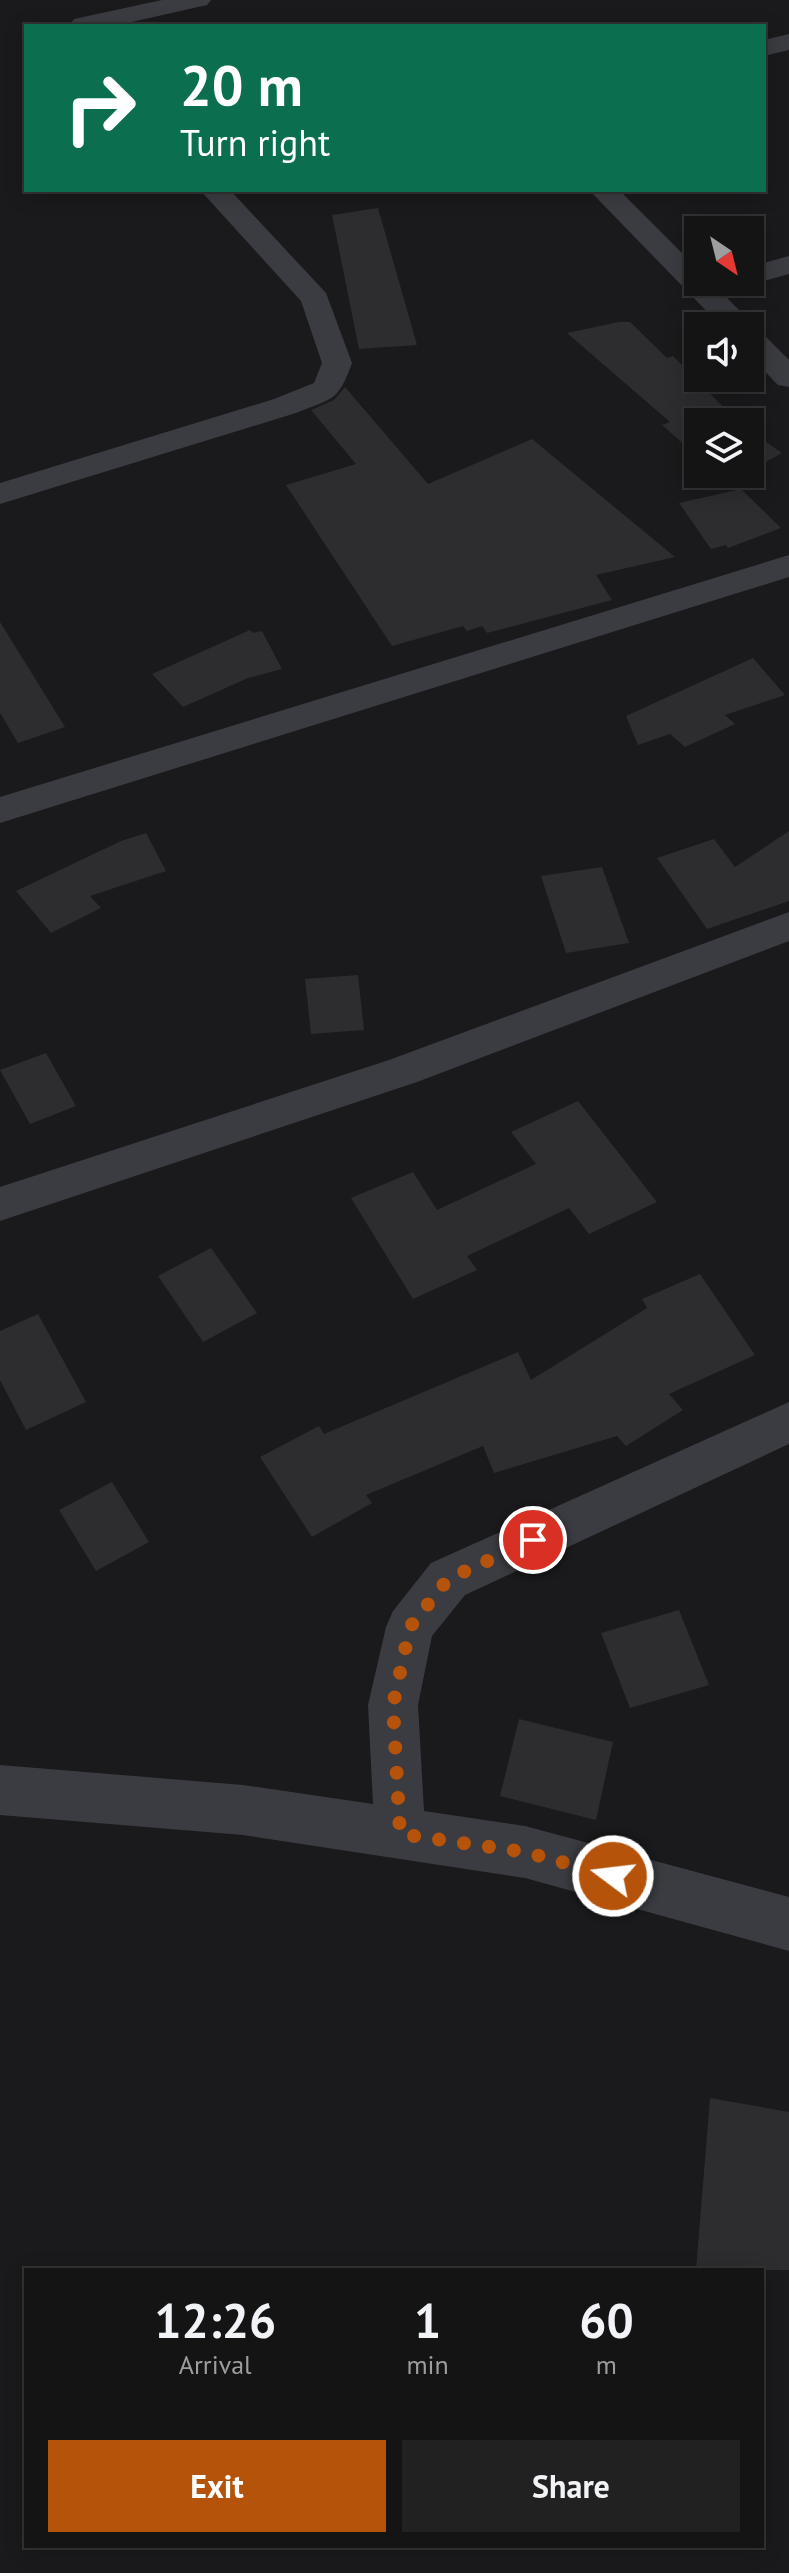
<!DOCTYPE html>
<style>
:root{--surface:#141415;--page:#212122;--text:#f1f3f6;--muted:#9d9ea0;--line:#333334;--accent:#b45309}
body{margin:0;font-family:"PT Sans",sans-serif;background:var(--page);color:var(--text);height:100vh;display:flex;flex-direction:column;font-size:30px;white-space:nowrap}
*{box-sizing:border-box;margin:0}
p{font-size:26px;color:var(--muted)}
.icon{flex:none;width:44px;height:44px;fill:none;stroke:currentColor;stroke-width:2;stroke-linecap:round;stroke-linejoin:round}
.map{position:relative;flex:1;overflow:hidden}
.drawer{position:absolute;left:24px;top:2268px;width:740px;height:280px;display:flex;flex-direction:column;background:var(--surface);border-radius:0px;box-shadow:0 4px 20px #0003,0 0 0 2px var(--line)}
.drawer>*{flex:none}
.banner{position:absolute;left:24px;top:24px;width:742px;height:168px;border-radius:0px;box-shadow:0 4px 20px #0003,0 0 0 2px var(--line);background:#0b6e4f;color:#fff;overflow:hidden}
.needle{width:52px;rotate:145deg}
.buttons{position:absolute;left:684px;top:216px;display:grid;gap:16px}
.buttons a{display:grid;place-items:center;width:80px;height:80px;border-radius:0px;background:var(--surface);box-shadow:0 4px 20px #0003,0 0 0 2px var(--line);font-size:40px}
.pin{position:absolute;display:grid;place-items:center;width:68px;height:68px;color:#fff;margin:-34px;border:4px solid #fff;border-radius:50%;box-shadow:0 2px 8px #0007}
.me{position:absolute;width:88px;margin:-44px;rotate:285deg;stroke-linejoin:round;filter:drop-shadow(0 0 6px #0008)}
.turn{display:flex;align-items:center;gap:28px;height:168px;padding:0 24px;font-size:36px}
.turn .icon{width:104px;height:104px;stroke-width:2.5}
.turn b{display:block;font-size:56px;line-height:68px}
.eta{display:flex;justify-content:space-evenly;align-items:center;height:136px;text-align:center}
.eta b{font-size:48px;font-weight:700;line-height:56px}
.button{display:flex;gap:16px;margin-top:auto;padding:16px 24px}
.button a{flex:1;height:92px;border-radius:0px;background:var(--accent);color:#fff;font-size:32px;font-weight:700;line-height:92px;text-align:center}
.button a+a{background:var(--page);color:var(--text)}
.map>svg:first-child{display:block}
.building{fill:#2d2d30}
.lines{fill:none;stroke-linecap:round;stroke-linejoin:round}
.minor{fill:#3b3c41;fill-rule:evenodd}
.route{stroke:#b45309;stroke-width:14;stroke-dasharray:0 25.2}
</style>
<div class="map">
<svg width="789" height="2573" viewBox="0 0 789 2573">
<rect width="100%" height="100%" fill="#1a1a1c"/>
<!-- building -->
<path class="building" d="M378,208L417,345L359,349L332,215Z
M619,322H630L667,358L673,356L738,422H698V457L662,425L670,422L567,333Z
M345,387L428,484L532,439L675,557L596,575L612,600L487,633L482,626L467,631L463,626L392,646L286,485L356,464L311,410L334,400Z
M750,431L782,453L750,470Z
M741,489L781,528L728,548L726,545L711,549L679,503Z
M0,622L49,701L65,727L18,743L0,713Z
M250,630L253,633L262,631L282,669L248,678L183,707L152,674Z
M753,658L785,695L725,715L735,724L685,747L670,734L638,745L626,716Z
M789,831V901L707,929L657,858L714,839L735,867Z
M146,833L166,871L90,896L101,908L51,933L16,891L121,841Z
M602,867L629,943L566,953L541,876Z
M358,975L364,1030L311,1034L305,979Z
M46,1053L76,1106L30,1124L0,1070Z
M578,1101L657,1202L589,1234L569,1208L467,1256L477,1270L413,1299L351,1198L413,1172L437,1210L536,1164L511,1132Z
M211,1248L257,1313L203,1342L158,1276Z
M700,1274L755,1355L669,1394L683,1410L626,1446L617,1436L494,1473L483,1446L366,1495L372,1503L312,1537L260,1457L319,1426L324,1434L518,1352L531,1380L647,1308L642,1299Z
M38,1314L86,1402L26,1430L0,1380V1331Z
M112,1482L149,1542L96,1571L59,1510Z
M679,1610L709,1685L630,1708L601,1633Z
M519,1719L613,1742L596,1820L500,1796Z
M710,2098L789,2112V2270H696Z"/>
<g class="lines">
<!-- minor -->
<path class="minor" d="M162,0H211L207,5L114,26L70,25L74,19Z
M789,34V50L764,56V40Z
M200,190H230L326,293L352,363C338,402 333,398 296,413L0,504V483L274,399L314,383L322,363L301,301Z
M589,190H619L698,269V282H711L749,320L753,326L751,329L761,332L789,360V387L778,385L750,356V326H721Z
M789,256V274L750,285L739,282H750V267Z
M789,555V577L0,823V797Z
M789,912V941L417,1082L0,1221V1187L389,1060Z
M789,1402V1444L465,1595L432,1636L418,1705L424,1811L525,1826L789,1897V1951L525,1878L243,1835L0,1815V1765L243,1785L373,1804L368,1705L386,1627L393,1611L431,1563Z"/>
</g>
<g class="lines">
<!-- route -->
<path class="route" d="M533,1540L448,1579L410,1627L393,1705L400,1834L525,1852L613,1876"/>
</g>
</svg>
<div class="buttons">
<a><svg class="needle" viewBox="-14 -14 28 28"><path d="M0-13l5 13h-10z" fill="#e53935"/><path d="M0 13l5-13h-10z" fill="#9d9ea0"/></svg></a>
<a><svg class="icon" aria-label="sound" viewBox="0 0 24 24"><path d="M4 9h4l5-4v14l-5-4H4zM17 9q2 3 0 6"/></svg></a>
<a><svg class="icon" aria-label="layers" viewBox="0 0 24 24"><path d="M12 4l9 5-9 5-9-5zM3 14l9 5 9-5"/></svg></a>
</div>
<div class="pin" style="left:533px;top:1540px;background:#d93025"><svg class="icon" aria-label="arrive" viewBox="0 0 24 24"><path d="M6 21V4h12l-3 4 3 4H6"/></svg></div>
<svg class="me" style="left:613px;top:1876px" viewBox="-20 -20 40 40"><circle r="17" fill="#b45309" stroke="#fff" stroke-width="3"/><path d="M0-11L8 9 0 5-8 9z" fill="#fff"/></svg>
<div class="banner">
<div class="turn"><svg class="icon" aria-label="right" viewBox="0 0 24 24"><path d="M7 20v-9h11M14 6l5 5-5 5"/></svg><div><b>20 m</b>Turn right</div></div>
</div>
<section class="drawer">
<div class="eta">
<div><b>12:26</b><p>Arrival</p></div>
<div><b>1</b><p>min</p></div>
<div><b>60</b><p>m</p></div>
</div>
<div class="button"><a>Exit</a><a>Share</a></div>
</section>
</div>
